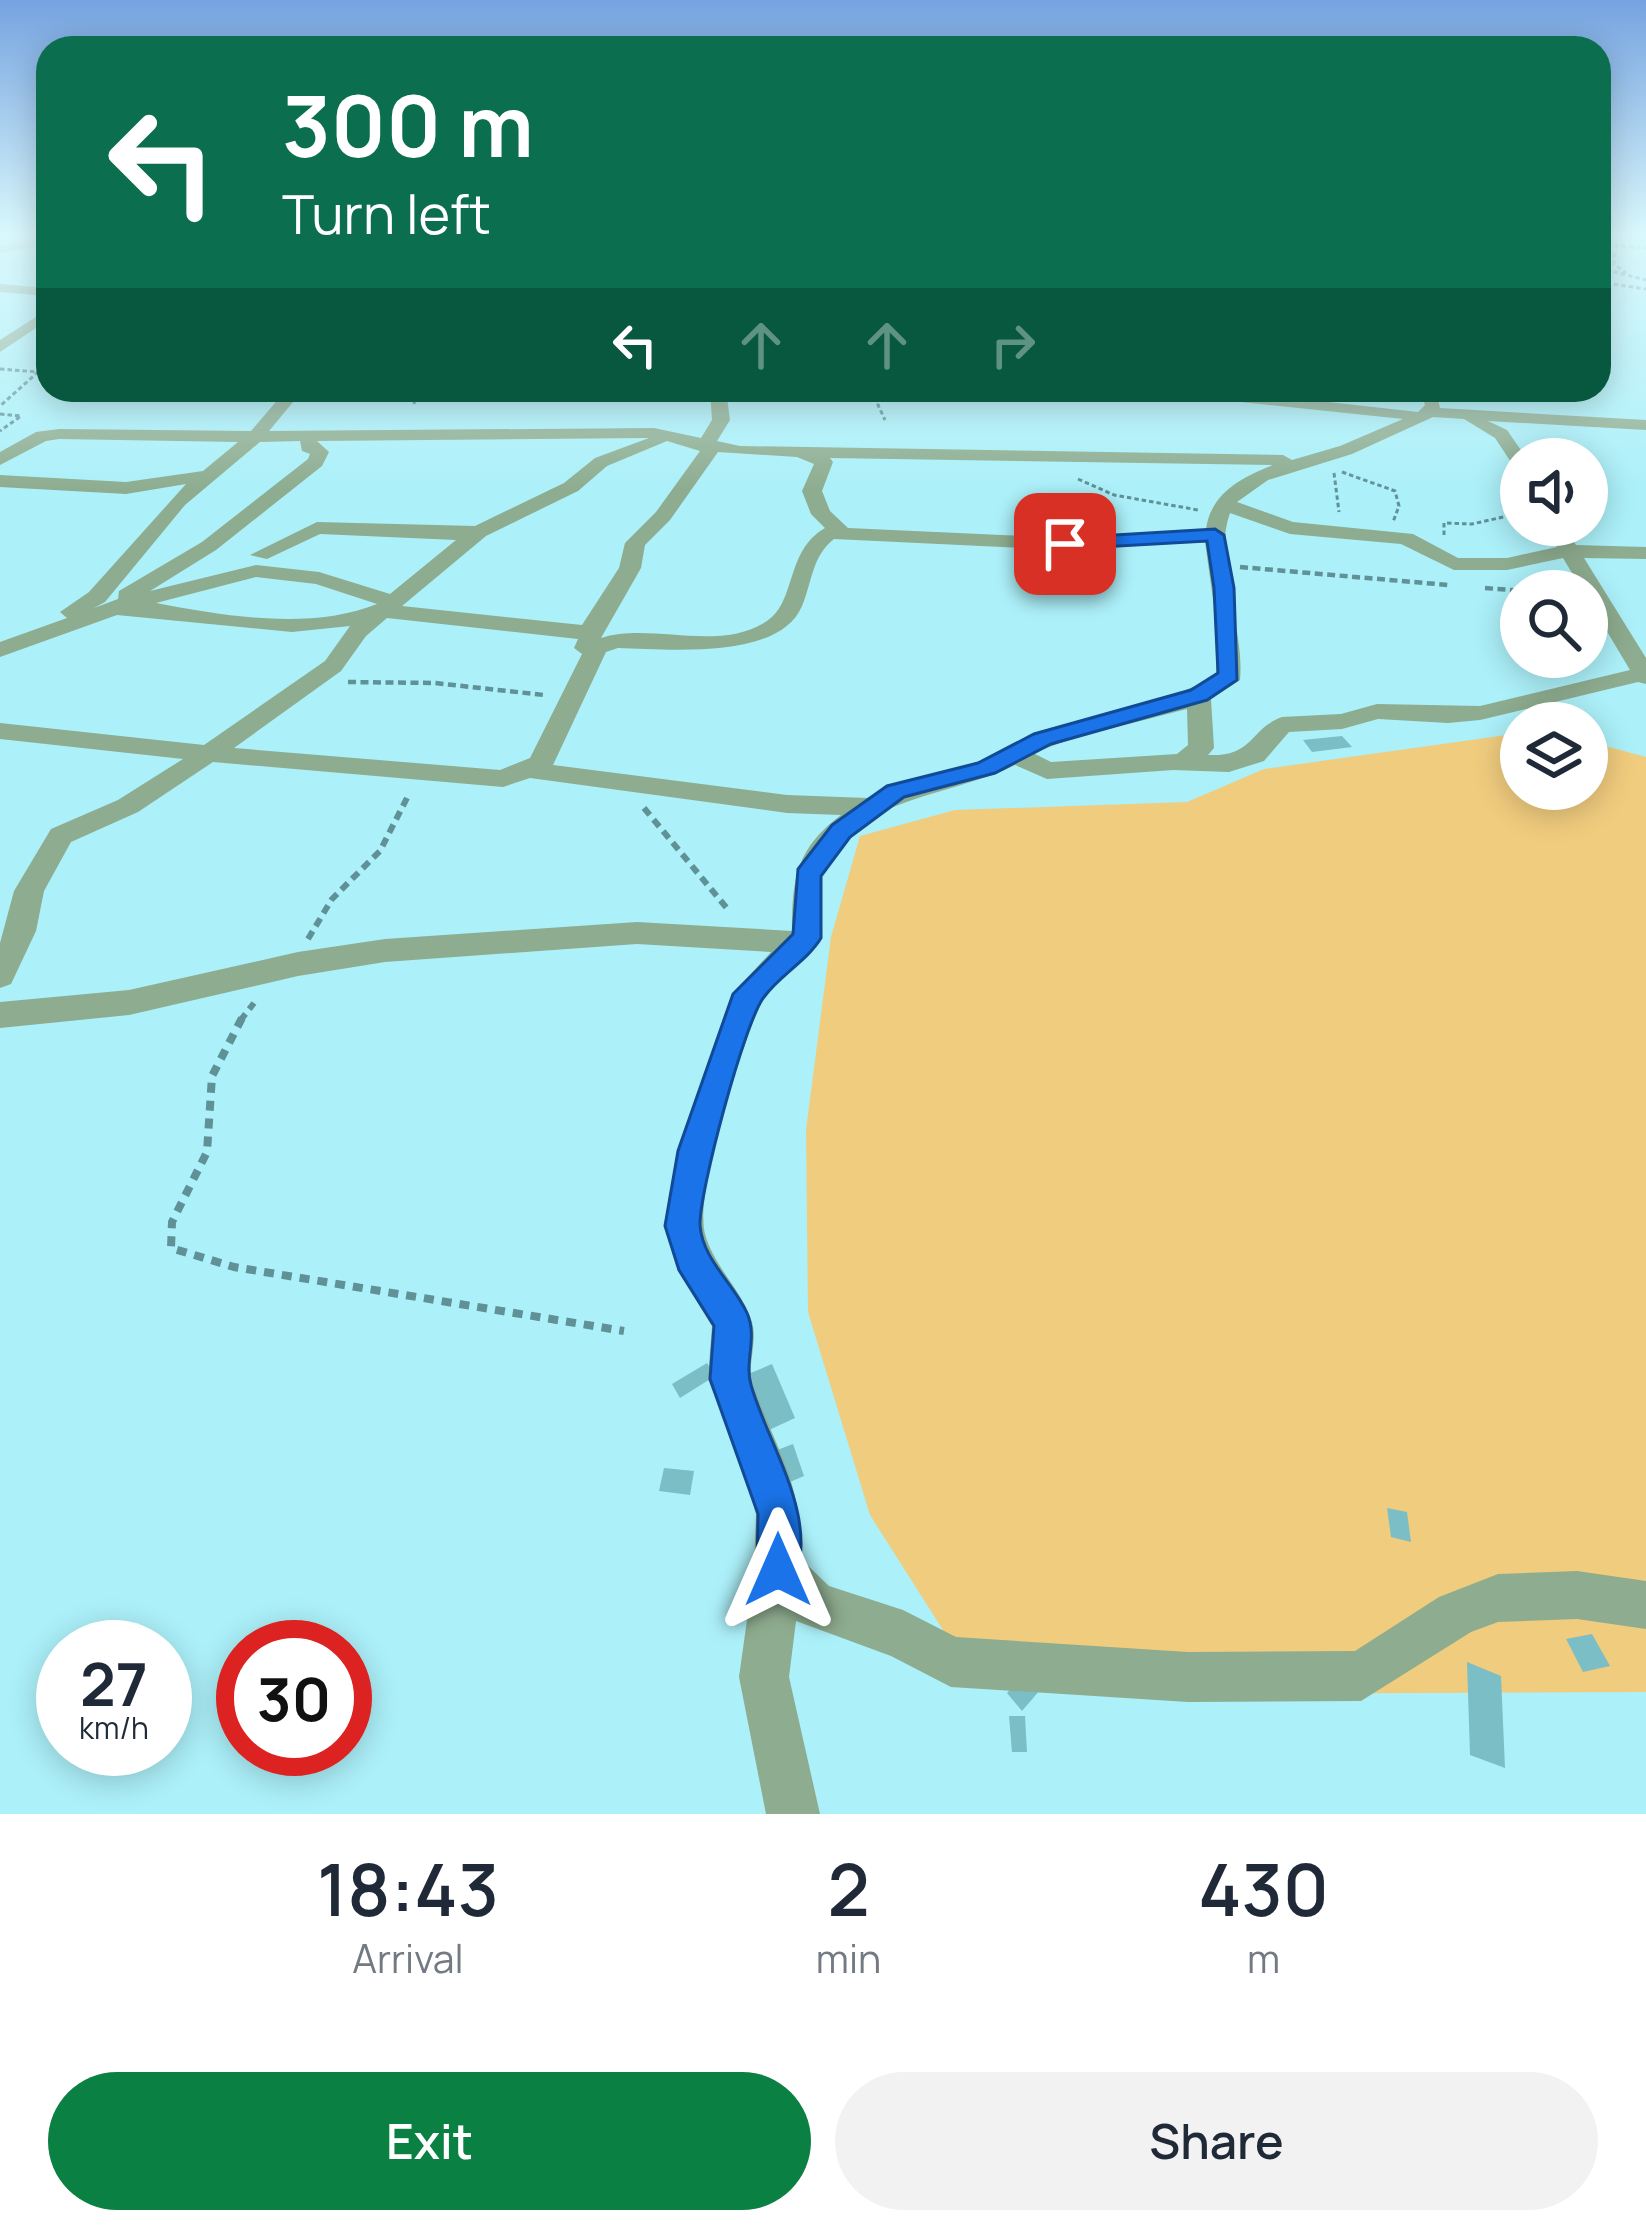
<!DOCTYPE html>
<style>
:root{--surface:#fff;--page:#f2f2f3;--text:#1f2937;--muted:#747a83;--accent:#0b8043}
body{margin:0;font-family:Manrope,sans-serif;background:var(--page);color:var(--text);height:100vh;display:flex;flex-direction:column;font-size:45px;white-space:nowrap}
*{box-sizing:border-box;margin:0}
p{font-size:39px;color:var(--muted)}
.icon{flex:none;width:66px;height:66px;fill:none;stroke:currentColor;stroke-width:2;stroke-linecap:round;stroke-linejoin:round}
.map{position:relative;height:1814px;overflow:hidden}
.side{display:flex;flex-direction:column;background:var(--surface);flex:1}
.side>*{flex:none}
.banner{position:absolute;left:36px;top:36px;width:1575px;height:366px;border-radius:36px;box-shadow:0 6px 30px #0003;background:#0b6e4f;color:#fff;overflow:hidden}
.controls{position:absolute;left:1500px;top:438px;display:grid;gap:24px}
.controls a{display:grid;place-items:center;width:108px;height:108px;border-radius:50%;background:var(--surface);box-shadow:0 6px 30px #0003;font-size:60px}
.speed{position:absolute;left:36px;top:1620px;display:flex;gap:24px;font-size:60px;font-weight:700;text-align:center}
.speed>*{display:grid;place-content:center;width:156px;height:156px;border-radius:50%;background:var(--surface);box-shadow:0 6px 30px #0003;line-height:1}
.speed small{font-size:30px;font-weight:400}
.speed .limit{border:18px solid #d22;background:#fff;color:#111}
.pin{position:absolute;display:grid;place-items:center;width:102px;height:102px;color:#fff;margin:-51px;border-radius:24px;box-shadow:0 6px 18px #0006}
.me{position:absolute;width:132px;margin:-66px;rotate:0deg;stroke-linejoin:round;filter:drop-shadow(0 0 9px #0008)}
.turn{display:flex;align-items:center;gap:42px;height:252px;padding:0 48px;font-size:54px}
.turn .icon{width:156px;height:156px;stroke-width:2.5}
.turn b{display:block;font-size:84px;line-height:102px}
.lanes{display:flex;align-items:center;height:114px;padding:0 48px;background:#0003;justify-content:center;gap:60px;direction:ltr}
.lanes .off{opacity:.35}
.eta{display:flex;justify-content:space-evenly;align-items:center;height:204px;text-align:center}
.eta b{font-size:72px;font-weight:600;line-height:84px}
.cta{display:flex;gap:24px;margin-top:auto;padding:24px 48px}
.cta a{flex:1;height:138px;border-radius:72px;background:var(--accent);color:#fff;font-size:48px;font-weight:600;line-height:138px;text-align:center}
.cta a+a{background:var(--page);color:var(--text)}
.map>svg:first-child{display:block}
.green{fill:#f0cc7e}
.building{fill:#7bbec6}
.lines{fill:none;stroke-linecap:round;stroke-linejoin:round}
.path-far3{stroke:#5f9197;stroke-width:3;stroke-dasharray:4.5 3;stroke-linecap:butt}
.path-far2{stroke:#5f9197;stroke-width:4.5;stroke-dasharray:8 4.5;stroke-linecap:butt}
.path-far1{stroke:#5f9197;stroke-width:6;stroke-dasharray:9 6;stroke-linecap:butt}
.path{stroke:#5f9197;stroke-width:8;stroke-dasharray:10 8;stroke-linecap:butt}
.street{fill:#8eac8f;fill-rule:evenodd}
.route{fill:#1a73e8;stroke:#114b97;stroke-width:3}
</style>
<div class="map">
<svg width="1646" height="1814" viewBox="0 0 1646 1814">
<rect width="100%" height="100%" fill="#acf0f9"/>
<!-- green -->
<path class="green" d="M1521,733V789H1587V741L1646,757V1692L1206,1694L969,1671L870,1515L808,1312L806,1130L831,937L860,836L955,810L1187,802L1264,769Z"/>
<!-- building -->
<path class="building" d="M1342,736L1352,747L1312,752L1303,740Z
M707,1363L715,1376L680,1398L672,1384Z
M772,1364L795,1418L769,1430L746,1375Z
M793,1444L804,1476L783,1485L772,1452Z
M664,1468L694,1471L690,1495L659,1491Z
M1387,1508L1407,1512L1411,1542L1391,1537Z
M1592,1634L1610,1666L1583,1672L1566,1639Z
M1467,1662L1501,1676L1505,1768L1470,1755Z
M1024,1673L1040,1690L1022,1711L1007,1693Z
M1009,1716H1025L1027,1752H1012Z"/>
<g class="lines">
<!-- path-far3 -->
<path class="path-far3" d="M1599,244L1646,248
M1614,253V264L1626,273
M1599,268L1646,280
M1599,282L1646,289
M0,369L38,372L0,406
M885,390L878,405L885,420
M414,404L417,390
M0,414L21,416L0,431
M1342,472L1395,491L1399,506L1393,522
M1334,473L1339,512
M1078,479L1114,495L1198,510
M1444,535V523L1472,524L1521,513"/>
<!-- path-far2 -->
<path class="path-far2" d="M1240,567L1448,585
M1485,588L1523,591
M348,682L435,683L544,695"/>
<!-- path-far1 -->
<path class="path-far1" d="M644,808L730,912
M308,939L332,899L380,851L409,794
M240,1021L254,1003"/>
<!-- path -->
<path class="path" d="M242,1018L212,1076L207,1152L172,1222L171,1248L234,1267L624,1331"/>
<!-- street -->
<path class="street" d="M48,237V245L0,253V245Z
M0,284L48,288V296L0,292Z
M48,309V320L0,352V340Z
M286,390H303L269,431L654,428L701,438L712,420L710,390H726L730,420L717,441L740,446L1283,455L1292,460L1340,446L1403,419L1173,395L1165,390H1220L1418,412L1425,405L1420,390H1436L1440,408L1646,420V430L1488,421L1507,430L1527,459H1521V470L1515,468L1495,438L1464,419L1433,417L1352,454L1268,480L1237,502L1293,522L1413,534L1458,558H1507L1557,547L1544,525H1564L1576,545L1646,547V559L1584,558L1646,658V684L1638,682L1480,720L1448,723L1378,719L1342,729L1289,732L1264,761L1229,772L1173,770L1047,779L1015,765C957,796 838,798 821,881C818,899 823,919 822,937C808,962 773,977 761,1004C742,1043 694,1195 705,1234C714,1267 742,1290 752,1322C758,1344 746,1366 753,1385C778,1454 802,1482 802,1560L829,1586L903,1610L956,1637L1188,1652L1355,1651L1439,1597L1498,1574L1577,1571L1646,1581V1629L1577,1619L1498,1622L1471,1632L1361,1701L1188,1702L951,1687L891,1656L796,1621L789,1677L820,1814H766L739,1677L754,1570L756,1514L747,1479L708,1379L712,1326L678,1271L664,1226L677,1151L732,994L771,952L637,944L385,962L298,976L129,1015L0,1028V1002L129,990L298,952L385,939L637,922L792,931C792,878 796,849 841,815L787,813L530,778L503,787L213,762L138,812L71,842L44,891L36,931L11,984L0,988V943L14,891L51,829L118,800L183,759L0,739V723L204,745L325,661L350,626L292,632L117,615L0,657V642L67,618L60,612L89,592L186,484L126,494L0,487V475L126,482L203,471L238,442L59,439L46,441L0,465V452L36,432L59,429L251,431ZM649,438L595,458L564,483L475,526L317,522L250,555L267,559L320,534L456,540L390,594L319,572L256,565L150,591L216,550L322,466L329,452L317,441ZM300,441L302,451L310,454L308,459L202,542L119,591L118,599L94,608L105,602L185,505L260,442ZM667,441L700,451L656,512L625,543L619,568L582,625L402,606L486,536L578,491L607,466ZM718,452L797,457L814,464L802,491L811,514L825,528C785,551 797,601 767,621C719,653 651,622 601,638L641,568L645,545L670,520ZM830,458L1273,465C1242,477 1211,493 1206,529L1065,538L848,528L830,511L822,491L833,462ZM1230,513L1290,534L1401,544L1454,570H1507L1563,558L1630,670L1480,706L1377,704L1341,714L1282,717C1249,729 1254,757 1208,755L1214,748L1211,699L1240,680C1245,626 1212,563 1230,513ZM834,539L1065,550L1205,542L1217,628L1216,677L1153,704L1034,734L983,760L867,798L787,795L553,765L606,652L618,648C667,649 779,661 802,606C812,582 812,556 834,539ZM256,577L316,584L377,604C310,631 225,616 156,603ZM387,618L578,639L574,648L582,654L530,758L500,770L234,748L341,671L366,636ZM1187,709L1188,745L1177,754L1051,762L1033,753L1074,738Z"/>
</g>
<!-- sky -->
<linearGradient id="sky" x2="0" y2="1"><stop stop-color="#75a3e0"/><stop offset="0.48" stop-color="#daf8fc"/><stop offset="1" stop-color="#daf8fc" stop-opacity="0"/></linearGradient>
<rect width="1646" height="490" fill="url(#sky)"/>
<!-- route -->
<path class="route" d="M1215,529L1224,535L1234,588L1237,680L1207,700L1051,744L995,773L904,797L850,837L821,876V938C807,961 780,975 764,997C745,1020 699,1192 700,1225C702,1259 734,1284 747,1313C758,1338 744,1361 751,1385C769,1448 821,1518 793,1586L778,1592L763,1586L757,1570L758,1514L710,1379L714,1326L679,1270L665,1226L678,1151L733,994L793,934L798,869L832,825L887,786L978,763L1034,734L1191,690L1218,673L1214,588L1207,541L1065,549L1056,544L1065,538Z"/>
</svg>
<div class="controls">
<a><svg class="icon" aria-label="sound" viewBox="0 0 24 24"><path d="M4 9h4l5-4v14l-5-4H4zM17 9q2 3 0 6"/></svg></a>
<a><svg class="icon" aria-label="search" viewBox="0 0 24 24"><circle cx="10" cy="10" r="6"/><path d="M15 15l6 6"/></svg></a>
<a><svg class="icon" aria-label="layers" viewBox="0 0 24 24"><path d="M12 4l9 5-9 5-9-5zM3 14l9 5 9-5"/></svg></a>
</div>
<div class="speed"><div>27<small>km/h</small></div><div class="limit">30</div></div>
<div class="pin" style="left:1065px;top:544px;background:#d93025"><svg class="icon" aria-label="arrive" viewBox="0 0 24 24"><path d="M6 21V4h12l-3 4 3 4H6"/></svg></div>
<svg class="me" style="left:778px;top:1570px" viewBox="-20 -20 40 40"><path d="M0-17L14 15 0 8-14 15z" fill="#1a73e8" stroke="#fff" stroke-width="4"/></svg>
<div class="banner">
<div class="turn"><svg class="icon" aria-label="left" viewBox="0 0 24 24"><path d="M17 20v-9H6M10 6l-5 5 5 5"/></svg><div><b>300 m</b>Turn left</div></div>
<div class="lanes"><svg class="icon" aria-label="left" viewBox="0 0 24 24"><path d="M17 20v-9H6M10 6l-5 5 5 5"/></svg><svg class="icon off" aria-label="ahead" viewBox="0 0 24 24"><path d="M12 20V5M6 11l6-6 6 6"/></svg><svg class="icon off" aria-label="ahead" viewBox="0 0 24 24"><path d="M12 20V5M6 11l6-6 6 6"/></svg><svg class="icon off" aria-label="right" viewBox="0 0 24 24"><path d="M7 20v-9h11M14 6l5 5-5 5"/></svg></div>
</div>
</div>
<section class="side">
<div class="eta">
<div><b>18:43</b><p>Arrival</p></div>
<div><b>2</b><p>min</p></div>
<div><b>430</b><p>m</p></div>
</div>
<div class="cta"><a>Exit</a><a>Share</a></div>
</section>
